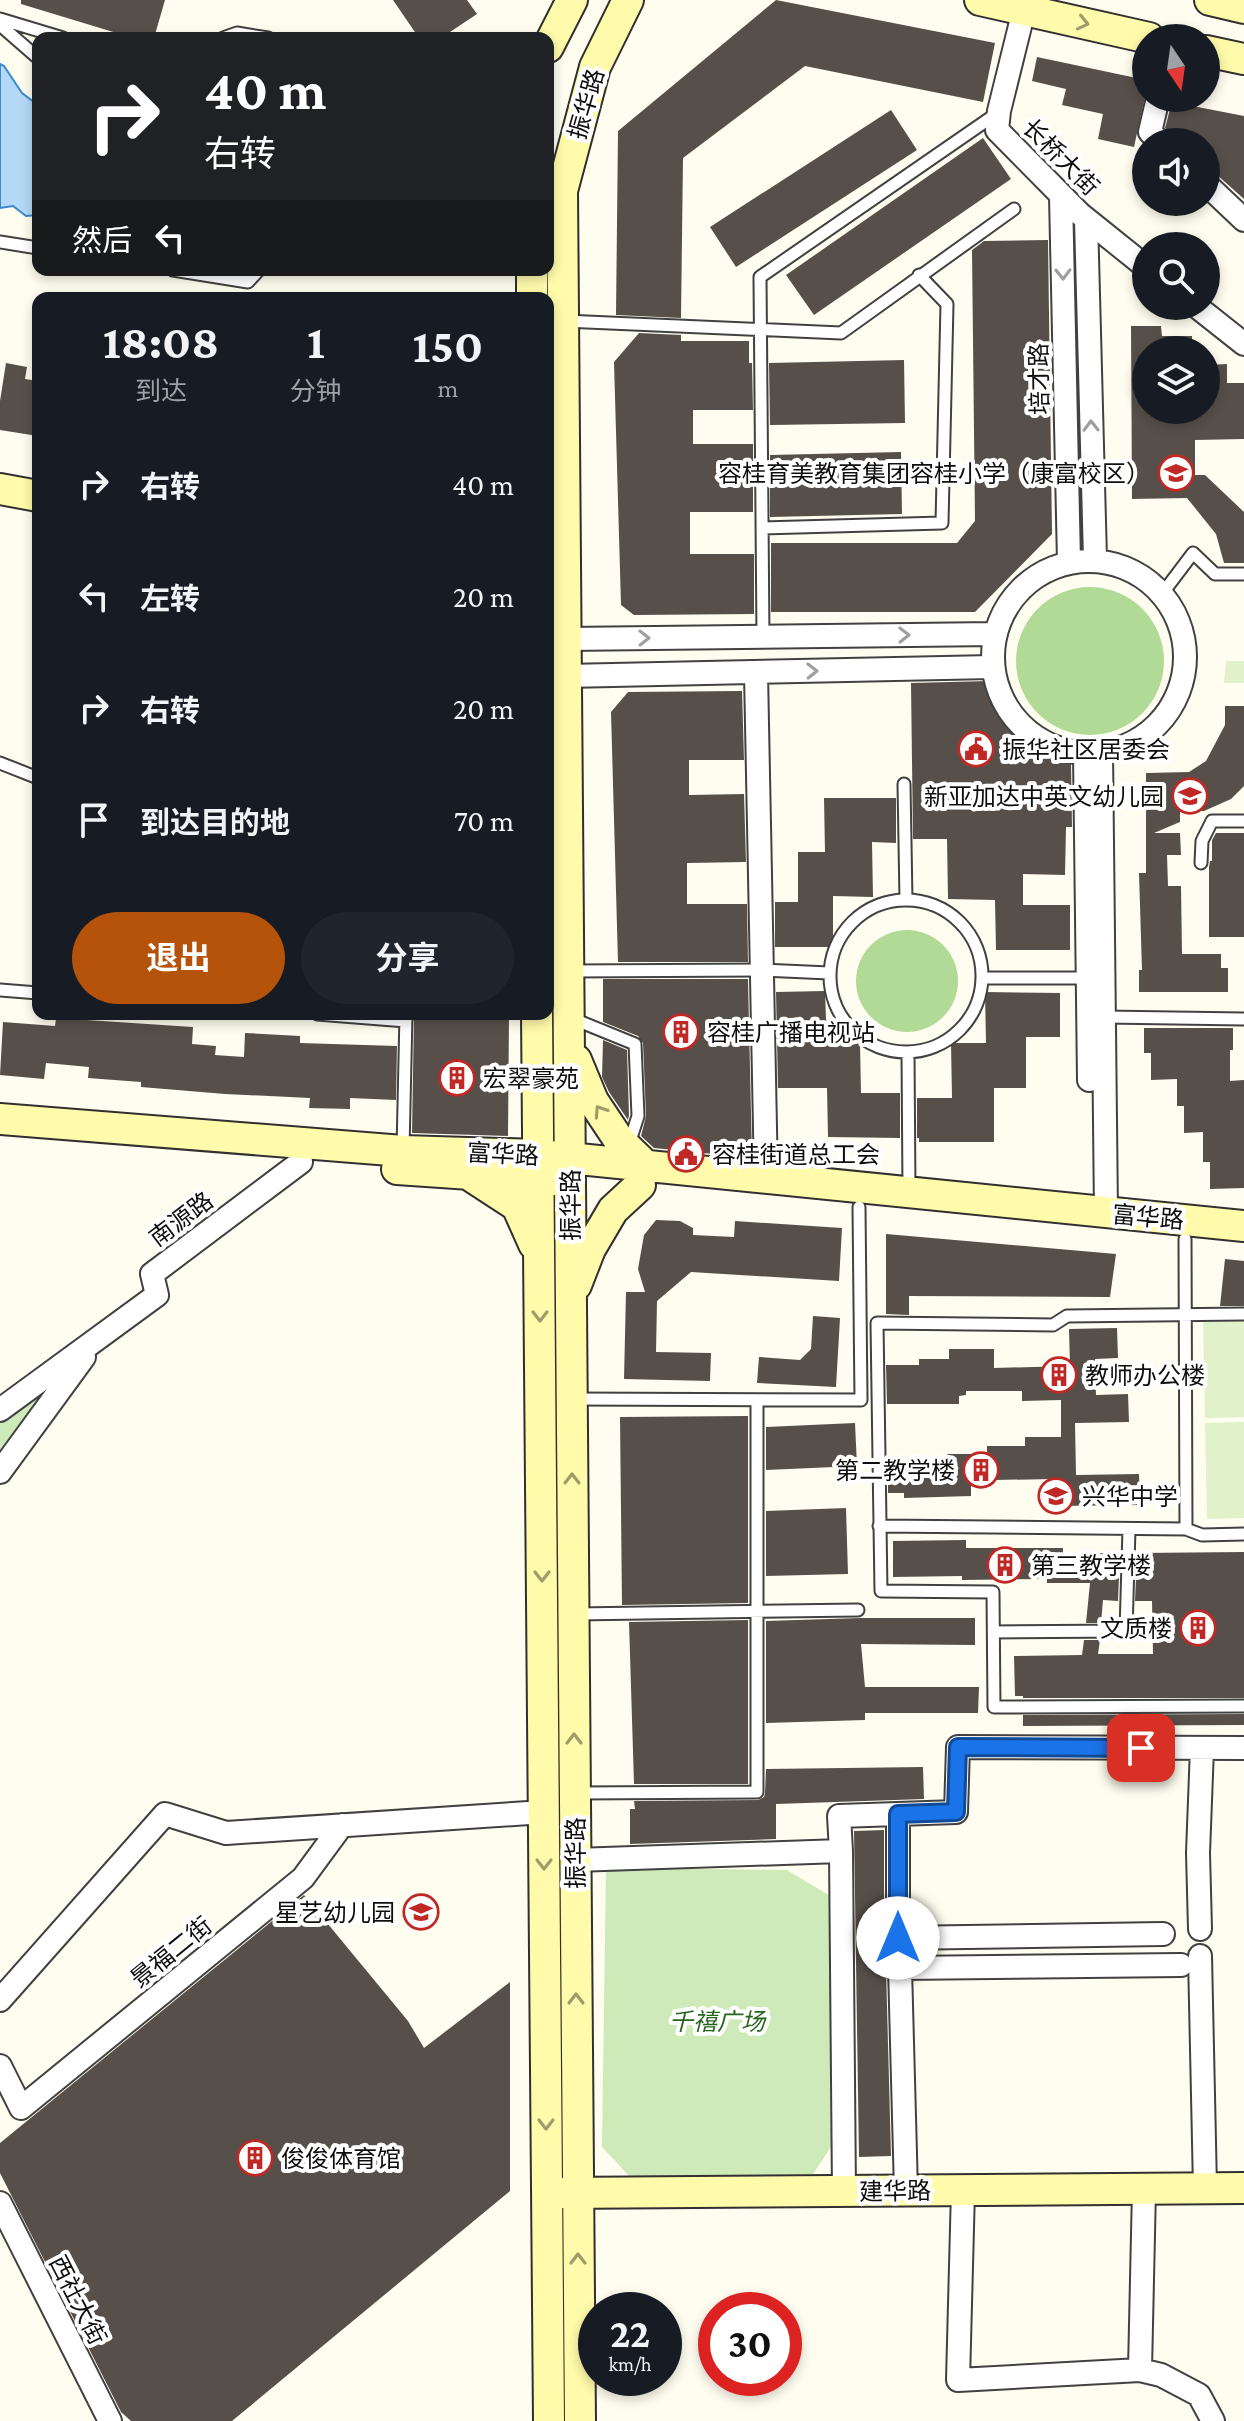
<!DOCTYPE html>
<html lang="zh">
<meta charset="utf-8">
<style>
:root{--surface:#171b24;--page:#20242c;--text:#f1f3f6;--muted:#9ea1a6;--accent:#b45309}
body{margin:0;font-family:"Crimson Pro","Noto Sans SC",serif;background:var(--page);color:var(--text);height:100vh;display:flex;flex-direction:column;font-size:30px;white-space:nowrap}
*{box-sizing:border-box;margin:0}
p{font-size:26px;color:var(--muted)}
.icon{flex:none;width:44px;height:44px;fill:none;stroke:currentColor;stroke-width:2;stroke-linecap:round;stroke-linejoin:round}
.map{position:relative;flex:1;overflow:hidden}
.sheet{position:absolute;left:32px;top:292px;width:522px;height:728px;display:flex;flex-direction:column;background:var(--surface);border-radius:16px;box-shadow:0 4px 12px #0003}
.sheet>*{flex:none}
.guide{position:absolute;left:32px;top:32px;width:522px;height:244px;border-radius:16px;box-shadow:0 4px 12px #0003;background:#202124;color:#fff;overflow:hidden}
.needle{width:52px;rotate:167deg}
.fabs{position:absolute;left:1132px;top:24px;display:grid;gap:16px}
.fabs a{display:grid;place-items:center;width:88px;height:88px;border-radius:50%;background:var(--surface);box-shadow:0 4px 12px #0003;font-size:40px}
.speed{position:absolute;left:578px;top:2292px;display:flex;gap:16px;font-size:40px;font-weight:700;text-align:center}
.speed>*{display:grid;place-content:center;width:104px;height:104px;border-radius:50%;background:var(--surface);box-shadow:0 4px 12px #0003;line-height:1}
.speed small{font-size:20px;font-weight:400}
.speed .limit{border:12px solid #d22;background:#fff;color:#111}
.pin{position:absolute;display:grid;place-items:center;width:68px;height:68px;color:#fff;margin:-34px;border-radius:16px;box-shadow:0 4px 12px #0006}
.me{position:absolute;width:88px;margin:-44px;rotate:0deg;stroke-linejoin:round;filter:drop-shadow(0 0 6px #0008)}
.turn{display:flex;align-items:center;gap:28px;height:168px;padding:0 40px;font-size:36px}
.turn .icon{width:104px;height:104px;stroke-width:2.5}
.turn b{display:block;font-size:56px;line-height:68px}
.then{display:flex;align-items:center;height:76px;padding:0 40px;background:#0003;gap:16px;font-size:30px}
.eta{display:flex;justify-content:space-evenly;align-items:center;height:136px;text-align:center}
.eta b{font-size:48px;font-weight:700;line-height:56px}
.primary-button{display:flex;gap:16px;margin-top:auto;padding:16px 40px}
.primary-button a{flex:1;height:92px;border-radius:48px;background:var(--accent);color:#fff;font-size:32px;font-weight:700;line-height:92px;text-align:center}
.primary-button a+a{background:var(--page);color:var(--text)}
ul{padding:0;list-style:none}
li{display:flex;align-items:center;gap:24px;height:112px;padding:0 40px}
li div{flex:1}
li b{display:block;font-size:30px}
li em{font-style:normal}
.map>svg:first-child{display:block}
.green{fill:#ceeab8}
.forest{fill:#b1da97}
.pitch{fill:#e1f1ca}
.water{fill:#b3d9f6;stroke:#3a89ce;stroke-width:2}
.building{fill:#57504a}
.lines{fill:none;stroke-linecap:round;stroke-linejoin:round}
.lane-casing{stroke:#414141;stroke-width:15}
.street-casing{stroke:#414141;stroke-width:26}
.secondary-casing{stroke:#303030;stroke-width:34}
.lane{stroke:#fff;stroke-width:11}
.street{stroke:#fff;stroke-width:22}
.secondary{stroke:#fffbaa;stroke-width:30}
.oneway{stroke:#9f9c6c}
.oneway2{stroke:#9f9f9f}
.route-casing{stroke:#114b97;stroke-width:20}
.route{stroke:#1a73e8;stroke-width:14}
.labels{text-anchor:middle;dominant-baseline:central;stroke-width:8;stroke-linejoin:round;paint-order:stroke}
.street-label{font-size:24px;fill:#0e0e0e;stroke:#fff}
.poi-label{font-size:24px;fill:#0e0e0e;stroke:#fff;text-anchor:start}
.park-label{font-size:24px;font-style:italic;fill:#28661e;stroke:#fff}
</style>
<div class="map">
<svg width="1244" height="2421" viewBox="0 0 1244 2421">
<rect width="100%" height="100%" fill="#fffdef"/>
<!-- green -->
<path class="green" d="M66,1371L0,1456V1418Z
M606,1868L787,1870L830,1896L831,2147L813,2174L631,2178L602,2147Z"/>
<!-- forest -->
<path class="forest" d="M1016 661a74 74 0 1 1 148 0a74 74 0 1 1-148 0Z
M856 981a51 51 0 1 1 102 0a51 51 0 1 1-102 0Z"/>
<!-- pitch -->
<path class="pitch" d="M1226,661H1244V683H1224Z
M1244,1321V1417L1205,1418L1203,1322Z
M1244,1422V1518L1207,1519L1205,1423Z"/>
<!-- water -->
<path class="water" d="M0,64L4,66L22,93L38,105V215L26,216L13,206L0,208Z"/>
<!-- building -->
<path class="building" d="M21,0H165L154,38H133L21,4Z
M393,0H467L477,14L441,38H419Z
M776,0L995,43L983,102L805,66L683,158L681,318L616,315L618,131Z
M1037,57L1146,80V92L1134,147L1098,139L1103,114L1062,105L1066,89L1032,81Z
M1172,102L1244,116V199L1216,174L1206,169V142H1174L1173,138L1165,128Z
M891,110L917,150L736,267L710,227Z
M983,138L1011,179L814,315L786,275Z
M1048,240L1052,534L975,612H771V543H957L975,521L972,250L984,241Z
M1131,326H1161L1162,336H1192V350H1146V410H1206V365L1227,364V383H1244V439L1195,440V475H1205L1244,512V563H1224L1216,534L1187,498L1132,499Z
M639,333L681,335V341H749V363H752L753,410H693V444H753V512H690V554H754V614L634,615L621,605L614,362Z
M904,360L905,423L770,425L769,363Z
M6,363L27,367L25,379L38,381V436L0,430V401Z
M901,452L902,514L770,517V455Z
M989,681V693L1026,740L1057,759L1071,763L1072,827H1066L1065,875L1023,874V905H1070V950H996L995,900L948,899L947,839H913L911,683Z
M742,691L744,760H689V795L744,794L746,862L687,863V904H747L748,962H618L611,712L628,692Z
M1225,706H1244V786L1231,799L1204,811H1180V822L1154,833H1180L1181,855H1167L1168,886H1181L1182,954H1221V968H1228V992H1139V970H1142L1139,873H1146V773L1189,772L1206,761L1225,725Z
M824,798H896V843L872,842L873,897L833,896V947H775V902H798V852H825Z
M1216,833H1244V937H1209V867L1210,861H1212V840Z
M603,979H748L752,1158L654,1148L641,1136L646,1116L643,1043L638,1036L603,1022Z
M825,991L826,1020H831L832,1043L860,1044L861,1093H900V1138L828,1137L827,1088H778L776,992Z
M985,992L1060,993V1037H1026V1088H994V1142H919V1138H917V1098H952L951,1043H986Z
M414,1014H509L508,1136L412,1133Z
M56,1018L193,1027L192,1044L216,1046L215,1055L244,1057L245,1033L300,1036V1043L397,1046L396,1100L350,1098V1109L309,1108L310,1098L225,1094L141,1087V1082L88,1078L89,1067L46,1063L44,1079L0,1075L3,1022L55,1026Z
M1144,1028H1233V1050H1230V1081L1244,1080V1188L1210,1189V1162H1203V1132L1184,1133V1106H1177V1079L1151,1080V1053H1144Z
M603,1040L627,1050L629,1115L628,1120L609,1092L602,1077Z
M656,1220L680,1221L693,1228V1235L734,1237L735,1221L842,1228L839,1281L691,1272L657,1301L656,1352L711,1353L710,1381L624,1379L626,1292H645L638,1269L644,1235Z
M886,1234L1116,1254L1110,1297L909,1296V1315L886,1314Z
M1225,1259L1244,1261V1306H1220Z
M813,1316L840,1318L836,1387L757,1383L759,1357L800,1360L811,1349Z
M1117,1328L1118,1358L1095,1359L1096,1395L1128,1394L1129,1422L1075,1423L1076,1475L1139,1474L1140,1505L1053,1506V1479L994,1480V1484H971V1496L904,1498V1493H888V1462L916,1461L919,1465H947V1454H987V1446H1025V1437H1061V1400L1022,1401V1391H966V1395L959,1396V1404H887L886,1365H919V1359H949V1349H994V1368L1070,1366L1069,1329Z
M748,1416V1603L622,1605L620,1417Z
M855,1423L857,1466L766,1470V1427Z
M846,1508L848,1574L766,1576V1511Z
M966,1540V1548H1063V1554L1120,1553L1118,1601L1103,1600L1101,1623H1086L1090,1583H1047V1579L962,1580V1576L893,1577V1541Z
M1244,1552V1698H1023V1696H1015L1014,1656L1082,1655L1084,1640H1100L1098,1654H1153L1152,1601H1135L1137,1553Z
M860,1618H975V1645L861,1644L865,1687H979L978,1713H865V1720L766,1723V1621Z
M748,1620V1784H634L629,1622Z
M1244,1714V1725L1023,1726V1715Z
M923,1767L924,1799L776,1804V1839L630,1844V1809H635L634,1801L758,1800L764,1797L765,1793L766,1769Z
M884,1830V1938L886,1944L891,1950V1958L886,1968L891,2156L859,2157L854,1831Z
M304,1895L408,2021L424,2048L510,1982V2191L232,2421H131L121,2412L0,2173V2143Z"/>
<g class="lines">
<defs>
<path id="lane" d="M0,19L63,38
M0,25L38,58
M223,38L237,33L268,38
M0,242L38,248
M173,270L248,282L259,270
M564,321L841,333L1014,209
M762,528L942,523L947,304L919,275
M1162,594L1193,553L1215,574H1244
M763,637L760,277L999,112
M0,763L38,778
M904,784L906,900
M1201,863L1202,841L1212,821H1244
M830 976a76 76 0 1 1 152 0a76 76 0 1 1-152 0Z
M569,971L762,970L829,973
M982,978H1087
M0,990L38,993
M317,1014L406,1021
M1104,1017L1244,1019
M571,1018L635,1044L638,1116L629,1144
M908,1052L909,1191
M403,1150L406,1014
M1185,1239L1186,1529L1202,1535L1244,1534
M1244,1314L1067,1316L1053,1325L877,1323L881,1591L993,1592L994,1707L1244,1706
M572,1399L861,1400L859,1207
M879,1526L1186,1529
M575,1614L858,1610
M994,1632L1126,1631L1129,1529
M578,1793L757,1792V1400"/>
<path id="street" d="M1024,10L999,111L997,130L1080,214L1146,267
M1158,98L1150,132L1160,142
M1206,184L1244,220
M1061,196L1069,562
M1086,219L1095,559
M1196,306L1244,344
M993 657a96 96 0 1 1 192 0a96 96 0 1 1-192 0Z
M566,639L994,634
M756,673L766,1179
M566,676L992,667
M1101,751L1106,1213
M1085,753L1089,1080
M0,1410L157,1295L152,1274L301,1162
M0,1472L84,1357
M898,1814V1938L1163,1934
M841,1851L844,2193
M575,1860L841,1851L839,1816L956,1812L958,1747L1244,1748
M1200,1929L1198,1853L1202,1748
M1200,1956L1205,2188
M0,2000L165,1814L226,1833L544,1812
M0,2066L21,2108L303,1878L342,1825
M1144,2189L1140,2370L1161,2375L1199,2395L1213,2421
M963,2190L958,2380L1140,2370
M906,2191L900,1968L1181,1965
M0,2203L110,2421"/>
<path id="secondary" d="M980,0L1149,38
M1210,0L1244,8
M548,47L572,0
M1206,51L1244,59
M532,270V298
M0,489L38,496
M537,1014L549,2421
M576,1060L593,1101L619,1140L647,1167
M0,1119L403,1151L539,1155L1244,1226
M397,1169L556,1180
M471,1176L517,1206L534,1244
M576,1285L590,1249L613,1210L640,1185
M558,2193L1244,2188
M580,2421L562,191L595,67L628,0"/>
</defs>
<!-- lane casing -->
<use href="#lane" class="lane-casing"/>
<!-- street casing -->
<use href="#street" class="street-casing"/>
<!-- secondary casing -->
<use href="#secondary" class="secondary-casing"/>
<!-- lane -->
<use href="#lane" class="lane"/>
<!-- street -->
<use href="#street" class="street"/>
<!-- secondary -->
<use href="#secondary" class="secondary"/>
</g>
<!-- one-way arrows -->
<defs><path id="oneway-chevron" d="M-2-3.5L2.5 0L-2 3.5" fill="none" stroke-width="1.6" stroke-linecap="round" stroke-linejoin="round" transform="scale(2)"/></defs>
<g class="oneway">
<use href="#oneway-chevron" transform="translate(1083 23) rotate(13)"/>
<use href="#oneway-chevron" transform="translate(600 1111) rotate(-123)"/>
<use href="#oneway-chevron" transform="translate(540 1316) rotate(90)"/>
<use href="#oneway-chevron" transform="translate(572 1479) rotate(-90)"/>
<use href="#oneway-chevron" transform="translate(542 1576) rotate(90)"/>
<use href="#oneway-chevron" transform="translate(574 1739) rotate(-90)"/>
<use href="#oneway-chevron" transform="translate(544 1864) rotate(90)"/>
<use href="#oneway-chevron" transform="translate(576 1999) rotate(-90)"/>
<use href="#oneway-chevron" transform="translate(546 2124) rotate(90)"/>
<use href="#oneway-chevron" transform="translate(578 2259) rotate(-90)"/>
</g>
<g class="oneway2">
<use href="#oneway-chevron" transform="translate(1063 274) rotate(89)"/>
<use href="#oneway-chevron" transform="translate(1091 426) rotate(-91)"/>
<use href="#oneway-chevron" transform="translate(904 635) rotate(-1)"/>
<use href="#oneway-chevron" transform="translate(644 638) rotate(-1)"/>
<use href="#oneway-chevron" transform="translate(812 671) rotate(-1)"/>
</g>
<g class="lines">
<defs>
<path id="route" d="M898,1938V1814L956,1812L958,1747L1141,1748"/>
</defs>
<!-- route casing -->
<use href="#route" class="route-casing"/>
<!-- route -->
<use href="#route" class="route"/>
</g>
<!-- icons -->
<defs>
<symbol id="school-ring" viewBox="-11 -11 22 22"><circle r="9.5" fill="#fff" stroke="#bf2825" stroke-width="1.5"/><path d="M0-5L7-2L0 1L-7-2ZM-4 1L0 2.5L4 1V4Q0 6-4 4Z" fill="#bf2825"/></symbol>
<symbol id="civic-ring" viewBox="-11 -11 22 22"><circle r="9.5" fill="#fff" stroke="#bf2825" stroke-width="1.5"/><path d="M-.6-6.5H3V-4.5H.6V-3L4-1V1h2V6H-6V1h2V-1L-.6-3ZM-1.2 2.5V6h2.4V2.5Z" fill="#bf2825"/></symbol>
<symbol id="building-ring" viewBox="-11 -11 22 22"><circle r="9.5" fill="#fff" stroke="#bf2825" stroke-width="1.5"/><path d="M-4-6H4V6H1V3H-1V6H-4ZM-2.5-4.3h1.7v1.8h-1.7ZM.8-4.3h1.7v1.8H.8ZM-2.5-1h1.7V.8h-1.7ZM.8-1h1.7V.8H.8Z" fill="#bf2825"/></symbol>
</defs>
<g fill-rule="evenodd">
<use href="#school-ring" x="1156" y="453" width="40" height="40"/>
<use href="#civic-ring" x="956" y="729" width="40" height="40"/>
<use href="#school-ring" x="1170" y="776" width="40" height="40"/>
<use href="#building-ring" x="661" y="1012" width="40" height="40"/>
<use href="#building-ring" x="437" y="1058" width="40" height="40"/>
<use href="#civic-ring" x="666" y="1134" width="40" height="40"/>
<use href="#building-ring" x="1039" y="1355" width="40" height="40"/>
<use href="#building-ring" x="961" y="1450" width="40" height="40"/>
<use href="#school-ring" x="1036" y="1476" width="40" height="40"/>
<use href="#building-ring" x="985" y="1545" width="40" height="40"/>
<use href="#building-ring" x="1178" y="1608" width="40" height="40"/>
<use href="#school-ring" x="401" y="1892" width="40" height="40"/>
<use href="#building-ring" x="235" y="2138" width="40" height="40"/>
</g>
<g class="labels">
<!-- street labels -->
<g class="street-label">
<text transform="translate(586 104) rotate(-74)">振华路</text>
<text transform="translate(1061 157) rotate(45)">长桥大街</text>
<text transform="translate(1039 379) rotate(-91)">培才路</text>
<text transform="translate(503 1154) rotate(3)">富华路</text>
<text transform="translate(570 1205) rotate(-90)">振华路</text>
<text transform="translate(1148 1217) rotate(5)">富华路</text>
<text transform="translate(181 1219) rotate(-37)">南源路</text>
<text transform="translate(575 1853) rotate(-90)">振华路</text>
<text transform="translate(171 1952) rotate(-39)">景福二街</text>
<text transform="translate(895 2191) rotate(-1)">建华路</text>
<text transform="translate(78 2300) rotate(63)">西社大街</text>
</g>
<!-- poi labels -->
<g class="poi-label">
<text x="1150" y="473" text-anchor="end">容桂育美教育集团容桂小学（康富校区）</text>
<text x="1002" y="749">振华社区居委会</text>
<text x="1164" y="796" text-anchor="end">新亚加达中英文幼儿园</text>
<text x="707" y="1032">容桂广播电视站</text>
<text x="483" y="1078">宏翠豪苑</text>
<text x="712" y="1154">容桂街道总工会</text>
<text x="1085" y="1375">教师办公楼</text>
<text x="955" y="1470" text-anchor="end">第二教学楼</text>
<text x="1082" y="1496">兴华中学</text>
<text x="1031" y="1565">第三教学楼</text>
<text x="1172" y="1628" text-anchor="end">文质楼</text>
<text x="395" y="1912" text-anchor="end">星艺幼儿园</text>
<text x="281" y="2158">俊俊体育馆</text>
</g>
<!-- park labels -->
<g class="park-label">
<text x="717" y="2021">千禧广场</text>
</g>
</g>
</svg>
<div class="fabs">
<a><svg class="needle" viewBox="-14 -14 28 28"><path d="M0-13l5 13h-10z" fill="#e53935"/><path d="M0 13l5-13h-10z" fill="#9ea1a6"/></svg></a>
<a><svg class="icon" aria-label="sound" viewBox="0 0 24 24"><path d="M4 9h4l5-4v14l-5-4H4zM17 9q2 3 0 6"/></svg></a>
<a><svg class="icon" aria-label="search" viewBox="0 0 24 24"><circle cx="10" cy="10" r="6"/><path d="M15 15l6 6"/></svg></a>
<a><svg class="icon" aria-label="layers" viewBox="0 0 24 24"><path d="M12 4l9 5-9 5-9-5zM3 14l9 5 9-5"/></svg></a>
</div>
<div class="speed"><div>22<small>km/h</small></div><div class="limit">30</div></div>
<div class="pin" style="left:1141px;top:1748px;background:#d93025"><svg class="icon" aria-label="arrive" viewBox="0 0 24 24"><path d="M6 21V4h12l-3 4 3 4H6"/></svg></div>
<svg class="me" style="left:898px;top:1938px" viewBox="-20 -20 40 40"><circle r="19" fill="#fff"/><path d="M0-13L10 11 0 6-10 11z" fill="#1a73e8"/></svg>
<div class="guide">
<div class="turn"><svg class="icon" aria-label="right" viewBox="0 0 24 24"><path d="M7 20v-9h11M14 6l5 5-5 5"/></svg><div><b>40 m</b>右转</div></div>
<div class="then">然后<svg class="icon" aria-label="left" viewBox="0 0 24 24"><path d="M17 20v-9H6M10 6l-5 5 5 5"/></svg></div>
</div>
<section class="sheet">
<div class="eta">
<div><b>18:08</b><p>到达</p></div>
<div><b>1</b><p>分钟</p></div>
<div><b>150</b><p>m</p></div>
</div>
<ul>
<li><svg class="icon" aria-label="right" viewBox="0 0 24 24"><path d="M7 20v-9h11M14 6l5 5-5 5"/></svg><div><b>右转</b></div><em>40 m</em></li>
<li><svg class="icon" aria-label="left" viewBox="0 0 24 24"><path d="M17 20v-9H6M10 6l-5 5 5 5"/></svg><div><b>左转</b></div><em>20 m</em></li>
<li><svg class="icon" aria-label="right" viewBox="0 0 24 24"><path d="M7 20v-9h11M14 6l5 5-5 5"/></svg><div><b>右转</b></div><em>20 m</em></li>
<li><svg class="icon" aria-label="arrive" viewBox="0 0 24 24"><path d="M6 21V4h12l-3 4 3 4H6"/></svg><div><b>到达目的地</b></div><em>70 m</em></li>
</ul>
<div class="primary-button"><a>退出</a><a>分享</a></div>
</section>
</div>
